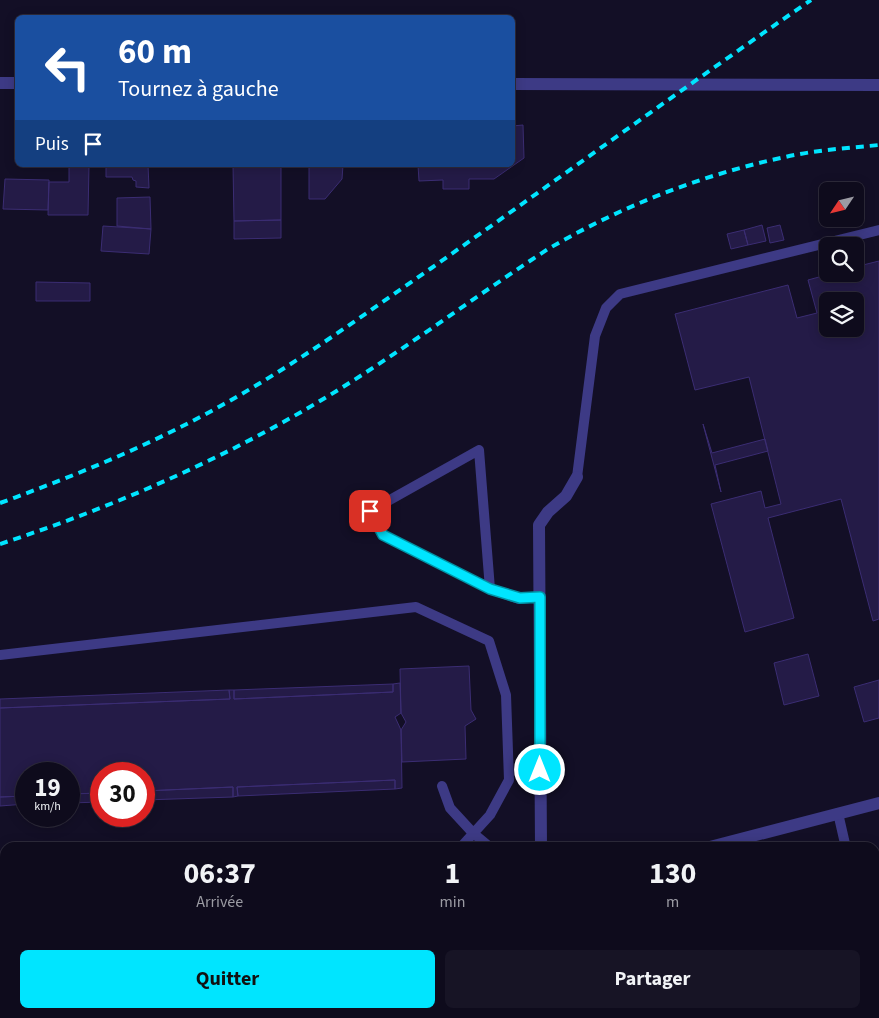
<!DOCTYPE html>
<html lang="fr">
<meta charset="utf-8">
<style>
:root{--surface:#0e0b1c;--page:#171425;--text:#f1f3f6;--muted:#9b9ba3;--line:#2e2b3b;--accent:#00e5ff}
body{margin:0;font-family:"Source Sans 3",sans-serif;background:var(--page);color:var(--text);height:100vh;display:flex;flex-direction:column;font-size:19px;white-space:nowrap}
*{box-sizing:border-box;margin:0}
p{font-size:16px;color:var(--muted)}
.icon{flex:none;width:28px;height:28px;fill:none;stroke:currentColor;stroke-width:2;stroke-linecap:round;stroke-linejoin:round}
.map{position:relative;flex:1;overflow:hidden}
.sheet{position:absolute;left:0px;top:842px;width:880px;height:176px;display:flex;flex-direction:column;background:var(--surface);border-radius:15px 15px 0 0;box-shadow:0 2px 12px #0003,0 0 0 1px var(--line)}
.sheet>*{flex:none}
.hud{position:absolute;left:15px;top:15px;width:500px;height:152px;border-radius:8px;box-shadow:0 2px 12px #0003,0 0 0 1px var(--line);background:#1a4fa0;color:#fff;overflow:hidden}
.needle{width:32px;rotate:235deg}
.controls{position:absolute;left:819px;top:182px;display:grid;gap:10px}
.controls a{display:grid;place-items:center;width:45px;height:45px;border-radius:8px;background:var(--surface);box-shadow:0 2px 12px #0003,0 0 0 1px var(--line);font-size:25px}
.speed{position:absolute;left:15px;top:762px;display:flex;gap:10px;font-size:25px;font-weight:700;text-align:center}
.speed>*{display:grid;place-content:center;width:65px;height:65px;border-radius:50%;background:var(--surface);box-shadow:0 2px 12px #0003,0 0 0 1px var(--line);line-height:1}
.speed small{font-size:12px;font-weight:400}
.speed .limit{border:8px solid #d22;background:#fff;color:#111}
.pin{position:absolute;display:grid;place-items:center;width:42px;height:42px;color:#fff;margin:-21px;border-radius:10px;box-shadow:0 2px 8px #0006}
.me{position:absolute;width:55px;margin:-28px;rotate:0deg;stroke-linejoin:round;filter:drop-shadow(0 0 4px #0008)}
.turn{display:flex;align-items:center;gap:18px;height:105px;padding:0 20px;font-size:22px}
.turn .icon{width:65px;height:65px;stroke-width:2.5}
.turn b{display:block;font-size:35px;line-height:42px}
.then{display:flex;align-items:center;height:48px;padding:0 20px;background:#0003;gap:10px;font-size:19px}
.eta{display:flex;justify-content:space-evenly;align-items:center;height:85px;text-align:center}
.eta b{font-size:30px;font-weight:700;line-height:35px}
.action{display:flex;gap:10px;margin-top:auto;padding:10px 20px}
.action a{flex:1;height:58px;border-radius:8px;background:var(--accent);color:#111;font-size:20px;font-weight:700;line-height:58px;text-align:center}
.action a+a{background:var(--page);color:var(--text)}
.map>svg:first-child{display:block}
.building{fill:#241b47;stroke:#3b2d73;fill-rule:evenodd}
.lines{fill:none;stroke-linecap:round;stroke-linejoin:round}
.service{stroke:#3d3a85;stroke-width:10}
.minor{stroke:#3d3a85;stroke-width:12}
.tertiary{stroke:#3d3a85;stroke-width:12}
.rail{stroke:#00e5ff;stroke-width:4;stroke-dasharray:8 6;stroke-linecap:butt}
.route-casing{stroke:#0095a6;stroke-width:12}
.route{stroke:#00e5ff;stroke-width:9}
</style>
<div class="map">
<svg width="879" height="1018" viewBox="0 0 879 1018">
<rect width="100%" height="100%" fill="#130f26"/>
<!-- building -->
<path class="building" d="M523,125L524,158L494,179H469V189H443V180L419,181L418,165H512V126Z
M69,165H89L88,215H48L49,182H69Z
M106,165H148L149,188L136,187V181L133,180L132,177H106Z
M233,165H281V220L234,221Z
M309,165H343L342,179L325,199H309Z
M5,179L49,180L48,210L3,209Z
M150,197L151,229L117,226V198Z
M281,220V238L234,239V221Z
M762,225L766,241L748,245L744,230Z
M780,225L784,240L770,243L767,228Z
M103,226L151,229L149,254L101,251Z
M744,230L748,245L731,249L727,234Z
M879,261V619L873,621L841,499L768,518L794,618L745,632L711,504L761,491L765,508L781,504L749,377L695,390L675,314L788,285L797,318L817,313L808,280L830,274H855V267ZM828,301H855V329H828Z
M36,282L90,283V301H36Z
M703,424L712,453L765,439L768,451L715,465L721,492Z
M808,654L819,696L784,705L774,663Z
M469,666L471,710L476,719L465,726L466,759L402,762L401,730L406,722L401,713L400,669Z
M879,680V718L864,722L854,687Z
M400,683L401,713L395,717L401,730L402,788L395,789V780L237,787L238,796L233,797V787L144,791V774H101V793L69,794V774H26V796L0,797V708L230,699L229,690H234V699L393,692V684Z
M393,684V692L234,699V690Z
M229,690L230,699L0,708V699Z
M395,780V789L238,796L237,787Z
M233,787V797L144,800V791Z
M101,793V802L69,803V794Z
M26,796V804L0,806V797Z
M172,1014H442V1018H173Z
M603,1014H740L741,1018H604Z"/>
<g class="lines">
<!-- service -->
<path class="service" d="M577,477L595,336L606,308L620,294L879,230
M490,589L479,450L370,511L383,535L490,589L519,599L540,597
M0,655L416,607L489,641L506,695L509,780L490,815L460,848
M442,786L450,808L473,833L491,848
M838,813L846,848
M0,870H5
M875,942L879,957
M0,966H5"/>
<!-- minor -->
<path class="minor" d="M541,848L539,525L548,512L566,496L577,477
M706,848L879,803
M0,914L5,913
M541,1014V1018"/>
<!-- tertiary -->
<path class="tertiary" d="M0,83H18
M512,84L879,85"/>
<!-- rail -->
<path class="rail" d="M0,503C77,475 153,444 224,404C296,364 362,316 430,269C557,180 683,88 811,0
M0,544C107,509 210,465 308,408C391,360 468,301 548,249C622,206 701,175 785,157C816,150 848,148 879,145"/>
</g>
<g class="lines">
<defs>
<path id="route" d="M370,511L383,535L490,589L520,598L540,597V770"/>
</defs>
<!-- route casing -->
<use href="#route" class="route-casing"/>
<!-- route -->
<use href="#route" class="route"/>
</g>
</svg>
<div class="controls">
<a><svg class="needle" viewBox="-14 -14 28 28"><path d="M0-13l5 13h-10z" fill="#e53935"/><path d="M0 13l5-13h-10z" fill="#9b9ba3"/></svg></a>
<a><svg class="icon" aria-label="search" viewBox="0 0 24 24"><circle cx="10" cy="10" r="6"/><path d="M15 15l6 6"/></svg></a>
<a><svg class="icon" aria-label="layers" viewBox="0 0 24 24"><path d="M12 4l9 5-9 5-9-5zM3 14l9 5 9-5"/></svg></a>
</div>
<div class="speed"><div>19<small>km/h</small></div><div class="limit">30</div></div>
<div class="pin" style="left:370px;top:511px;background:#d93025"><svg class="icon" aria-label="arrive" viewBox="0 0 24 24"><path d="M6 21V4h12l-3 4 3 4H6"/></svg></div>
<svg class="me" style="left:540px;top:770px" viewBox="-20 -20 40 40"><circle r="17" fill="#00e5ff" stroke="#fff" stroke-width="3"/><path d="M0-11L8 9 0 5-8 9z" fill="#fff"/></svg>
<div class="hud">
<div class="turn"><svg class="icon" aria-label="left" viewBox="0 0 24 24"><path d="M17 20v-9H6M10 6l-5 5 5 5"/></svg><div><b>60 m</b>Tournez à gauche</div></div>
<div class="then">Puis<svg class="icon" aria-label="arrive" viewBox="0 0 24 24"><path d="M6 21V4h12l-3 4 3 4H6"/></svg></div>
</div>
<section class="sheet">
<div class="eta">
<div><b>06:37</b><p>Arrivée</p></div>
<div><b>1</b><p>min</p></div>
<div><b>130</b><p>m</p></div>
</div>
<div class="action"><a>Quitter</a><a>Partager</a></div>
</section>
</div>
